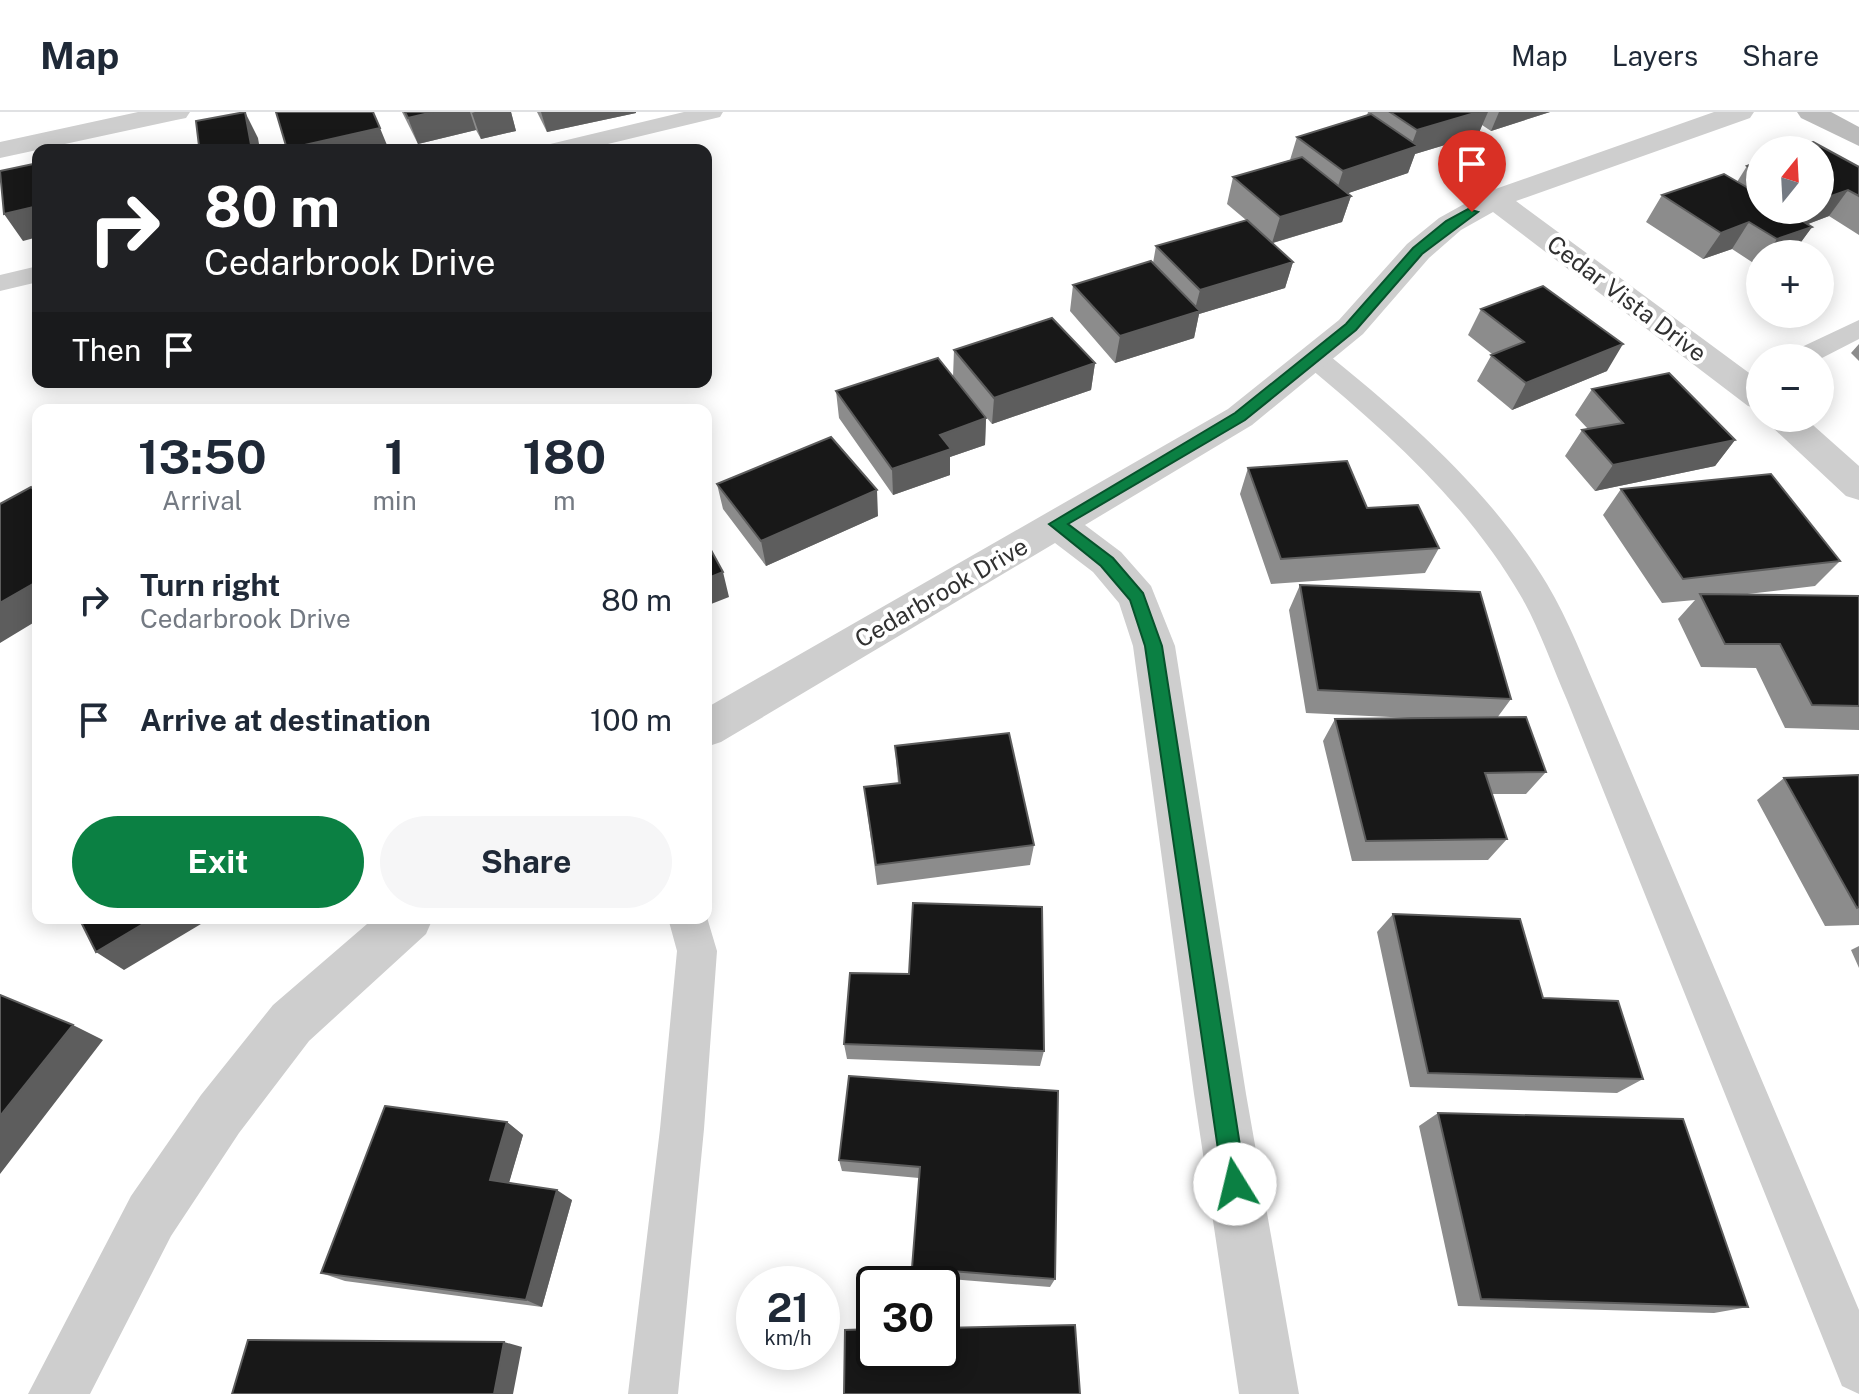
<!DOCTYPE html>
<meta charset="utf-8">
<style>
:root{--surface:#fff;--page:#f6f6f7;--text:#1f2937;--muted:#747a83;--line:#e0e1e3;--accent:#0b8043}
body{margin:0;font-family:"Public Sans",sans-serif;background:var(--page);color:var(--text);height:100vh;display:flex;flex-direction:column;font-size:30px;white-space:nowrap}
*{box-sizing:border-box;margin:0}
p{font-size:26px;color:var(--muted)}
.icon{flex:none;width:44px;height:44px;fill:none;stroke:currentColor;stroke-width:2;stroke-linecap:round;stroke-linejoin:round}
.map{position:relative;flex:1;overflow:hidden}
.sheet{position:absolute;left:32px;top:292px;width:680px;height:520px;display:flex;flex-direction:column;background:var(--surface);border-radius:16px;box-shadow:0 4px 20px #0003}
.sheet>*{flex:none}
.top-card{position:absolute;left:32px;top:32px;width:680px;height:244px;border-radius:16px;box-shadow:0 4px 20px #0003;background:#202124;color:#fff;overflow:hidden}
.needle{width:52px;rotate:18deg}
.fabs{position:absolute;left:1746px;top:24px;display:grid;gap:16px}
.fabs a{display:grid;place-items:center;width:88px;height:88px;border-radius:50%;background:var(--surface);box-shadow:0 4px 20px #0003;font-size:40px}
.speed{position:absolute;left:736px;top:1154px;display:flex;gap:16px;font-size:40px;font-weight:700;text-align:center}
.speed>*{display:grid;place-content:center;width:104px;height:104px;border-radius:50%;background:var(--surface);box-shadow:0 4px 20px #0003;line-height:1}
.speed small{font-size:20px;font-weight:400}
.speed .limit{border:4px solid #111;border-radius:12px;background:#fff;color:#111}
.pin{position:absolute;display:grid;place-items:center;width:68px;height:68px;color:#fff;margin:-82px -34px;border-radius:50% 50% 50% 0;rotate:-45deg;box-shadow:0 0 8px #0007}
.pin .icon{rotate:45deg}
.me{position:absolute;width:88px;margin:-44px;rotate:351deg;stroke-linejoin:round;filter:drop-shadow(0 0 6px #0008)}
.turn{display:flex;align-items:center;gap:28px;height:168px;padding:0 40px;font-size:36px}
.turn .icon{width:104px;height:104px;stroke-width:2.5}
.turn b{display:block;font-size:56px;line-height:68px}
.then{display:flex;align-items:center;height:76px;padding:0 40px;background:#0003;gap:16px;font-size:30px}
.eta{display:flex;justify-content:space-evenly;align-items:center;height:136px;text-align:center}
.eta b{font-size:48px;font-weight:700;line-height:56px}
.cta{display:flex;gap:16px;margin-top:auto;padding:16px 40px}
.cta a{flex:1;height:92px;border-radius:48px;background:var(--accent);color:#fff;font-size:32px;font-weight:700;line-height:92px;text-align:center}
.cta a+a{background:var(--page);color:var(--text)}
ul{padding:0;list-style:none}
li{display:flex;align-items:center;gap:24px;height:120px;padding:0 40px}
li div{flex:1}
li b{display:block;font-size:30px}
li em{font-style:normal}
header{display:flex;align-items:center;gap:48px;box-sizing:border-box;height:112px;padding:0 40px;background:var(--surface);border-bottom:2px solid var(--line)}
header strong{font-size:38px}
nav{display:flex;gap:44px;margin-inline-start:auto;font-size:28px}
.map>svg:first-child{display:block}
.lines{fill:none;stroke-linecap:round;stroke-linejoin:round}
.service{fill:#cecece;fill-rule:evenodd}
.minor{fill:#cecece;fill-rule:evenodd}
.secondary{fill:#bbb;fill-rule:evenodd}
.wall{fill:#8c8c8c}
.shaded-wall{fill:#5d5d5d}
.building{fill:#181818;stroke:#5d5d5d;stroke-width:2}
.route{fill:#0b8043;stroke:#07532c;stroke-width:2}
.labels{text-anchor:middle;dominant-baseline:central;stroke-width:8;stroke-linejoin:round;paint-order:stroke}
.far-street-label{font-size:24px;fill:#313131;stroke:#fff}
</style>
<header>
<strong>Map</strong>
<nav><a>Map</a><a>Layers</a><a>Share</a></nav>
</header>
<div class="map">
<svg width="1859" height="1282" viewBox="0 0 1859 1282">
<rect width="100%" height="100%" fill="#fff"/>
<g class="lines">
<!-- service -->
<path class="service" d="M684,0H723L720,5L583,38H542L546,33Z
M38,154V170L0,179V163Z
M1859,208V227L1820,247L1787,246L1791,240Z
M1315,237L1325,240C1409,308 1490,378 1547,472C1569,509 1584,549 1601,588L1859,1198V1282L1842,1274L1567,588C1552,554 1540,518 1522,486C1468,392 1388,321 1305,252L1301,246L1305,240Z
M706,802L717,839L704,1017L678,1282H628L660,1017L677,839L668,806H706Z"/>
<!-- minor -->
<path class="minor" d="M138,0H190L186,6L176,8L0,46V30Z
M1714,0H1754L1750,6L1516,89L1760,269V297L1748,294L1493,100L1461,118L1429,146L1363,222L1252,313L1085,413L1121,440L1151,474L1175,534L1246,982L1299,1282H1239L1194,982L1133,534L1119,491L1093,460L1055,431L721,630L706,635V596L1228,297L1339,208L1407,132L1439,106L1484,81Z
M1765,306H1805L1859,354V388L1846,384L1771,314Z
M374,806H433L426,822L309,929L239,1021L171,1124L90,1282H28L131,1084L201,983L273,893Z"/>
<!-- secondary -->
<path class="secondary" d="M1797,0H1831L1859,15V34L1801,6Z"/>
</g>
<!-- wall -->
<path class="wall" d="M402,0H511L516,19L481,27L476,18L418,32Z
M537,0H636V1L547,20Z
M1368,0H1550L1491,19L1482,13L1478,23L1415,42L1408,61L1348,81L1351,84L1342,110L1273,131L1293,150L1285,176L1199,202L1194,226L1115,251L1070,199L1073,173L1153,151L1156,134L1246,108L1227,92L1233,65L1290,48L1297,25L1367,3Z
M1760,49V98H1820L1859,55V123L1829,104L1808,112L1812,115L1793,141L1760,142V154H1758L1732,137L1703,147L1646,110L1662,83L1737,70L1747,54Z
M1481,197L1607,259L1512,298L1477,269L1492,242L1468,223Z
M1859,232V249L1851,241Z
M954,238L1095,251L1091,278L992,312L953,265Z
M1592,277L1735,328L1715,354L1595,379L1565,344L1582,318L1588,317L1575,303Z
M836,279L986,306L985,333L950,345V363L893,383L839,306Z
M1248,356L1367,396L1439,436L1425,461L1271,472L1240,382Z
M717,372L878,404L766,454L723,397Z
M1621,377L1840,449L1815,474L1739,483L1859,484V618L1785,616L1756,556L1701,555L1678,507L1695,488L1662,491L1603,403Z
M1300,473L1511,587L1497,606L1546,660L1526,682H1492L1507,727L1488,748L1352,749L1323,629L1335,607L1411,606L1306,601L1289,498Z
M895,634L1034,733L1030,753L877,773L864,675L898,671Z
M1859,663V813L1825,814L1757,688L1784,666Z
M1393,802L1543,886L1643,967L1617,981L1410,975L1377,820Z
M1859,834V856L1851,838Z
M844,932L1044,939L1040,954L847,947Z
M849,964L1055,1167L1050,1175L913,1164L912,1156L919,1066L842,1059L839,1048Z
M1438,1001L1748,1195L1714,1201L1458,1194L1419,1014Z
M507,1010L523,1023L509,1070L572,1088L542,1195L345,1169L321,1161Z"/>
<!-- shaded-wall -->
<path class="shaded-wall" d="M245,0L258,26L260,38H252Z
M433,0H470L476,18L418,32L408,6Z
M475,0H511L516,19L481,27L472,1Z
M541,0H636V1L547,20Z
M1478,0H1488L1478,23L1415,42L1408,61L1334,86L1343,59L1410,37L1417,18Z
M1499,0H1550L1491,19Z
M380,16L389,38L287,37Z
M1848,78L1829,104L1792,118L1806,98H1820V88Z
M1351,84L1342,110L1272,131L1280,105Z
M38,94V125L23,129L4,102Z
M1749,110L1732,137L1703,147L1721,121Z
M1812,115L1793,141L1767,142L1777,127Z
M1293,150L1285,176L1199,202L1194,226L1115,251L1120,224L1194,201L1200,178Z
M1623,232L1607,259L1512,298L1526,271Z
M1095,251L1091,278L992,312L994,286Z
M986,306L985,333L950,345V363L893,383L892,357L940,323Z
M1735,328L1715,354L1595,379L1613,353Z
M877,378L878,404L766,454L761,429Z
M723,460L729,485L706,494V467Z
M38,469V508L0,531V491Z
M153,806H211L124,858L96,840Z
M73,913L103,928L0,1062V1004Z
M507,1010L523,1023L507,1078L490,1068Z
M557,1078L572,1088L542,1195L526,1188Z
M504,1230L522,1235L513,1282H494Z"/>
<!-- building -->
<path class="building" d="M245,0L252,38H177L199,34L196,9Z
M276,0H373L380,16L287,37Z
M405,0H433L408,6Z
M1390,0H1478L1417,18Z
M1371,2L1418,34L1343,59L1297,25Z
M1813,30L1859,55V84L1848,78L1820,88V38H1791Z
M1302,45L1351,84L1280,105L1233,65Z
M1760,49V62L1747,54Z
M38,51V94L4,102L0,59Z
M1724,62L1760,83V98H1784L1812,115L1777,127L1749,110L1721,121L1662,83Z
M1247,108L1293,150L1200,178L1156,134Z
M1151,149L1200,199L1120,224L1073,173Z
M1543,174L1623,232L1526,271L1491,243L1524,230L1481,197Z
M1052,206L1095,251L994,286L954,238Z
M938,246L986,306L940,323L951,337L892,357L836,279Z
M1669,261L1735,328L1613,353L1582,318L1623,311L1592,277Z
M831,325L877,378L761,429L717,372Z
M1347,349L1367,396L1418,393L1439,436L1281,447L1248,356Z
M1771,362L1840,449L1683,467L1621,377Z
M31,375L38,382V469L0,491V392Z
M706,429L723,460L706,467Z
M1300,473L1480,480L1511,587L1318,578Z
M1700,482L1859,484V594L1812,593L1780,532H1725Z
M1526,605L1546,660L1485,661L1507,727L1366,729L1335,607Z
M1009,621L1034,733L876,753L864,675L900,671L895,634Z
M1859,663V795L1857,796L1784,666Z
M913,791L1042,795L1044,939L844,932L850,861L909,862Z
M1393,802L1520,807L1543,886L1618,889L1643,967L1428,961Z
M79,806H153L96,840Z
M0,883L73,913L0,1004Z
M849,964L1058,979L1055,1167L912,1156L920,1055L839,1048Z
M385,994L507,1010L490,1068L557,1078L526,1188L321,1161Z
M1438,1001L1683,1007L1748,1195L1481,1187Z
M1075,1213L1080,1282H844L845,1218L874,1217V1240H942V1216Z
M248,1228L504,1230L494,1282H232Z"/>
<!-- route -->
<path class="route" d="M1468,97L1478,100L1422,142L1356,218L1245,308L1068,412L1113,446L1143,481L1162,534L1246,1072L1243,1080L1235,1084L1227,1080L1223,1072L1145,534L1130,488L1101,454L1049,412L1235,301L1346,212L1413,136L1446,109Z"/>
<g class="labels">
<!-- far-street labels -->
<g class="far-street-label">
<text transform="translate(1627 186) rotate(37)">Cedar Vista Drive</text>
<text transform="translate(941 480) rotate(-30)">Cedarbrook Drive</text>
</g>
</g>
</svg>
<div class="fabs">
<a><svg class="needle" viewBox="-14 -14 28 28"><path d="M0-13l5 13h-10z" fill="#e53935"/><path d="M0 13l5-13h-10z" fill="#747a83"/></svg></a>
<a>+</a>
<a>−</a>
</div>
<div class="speed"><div>21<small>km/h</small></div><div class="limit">30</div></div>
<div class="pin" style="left:1472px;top:100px;background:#d93025"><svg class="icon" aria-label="arrive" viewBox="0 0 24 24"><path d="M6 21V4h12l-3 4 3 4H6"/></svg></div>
<svg class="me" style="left:1235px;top:1072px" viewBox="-20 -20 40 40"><circle r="19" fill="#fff"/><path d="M0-13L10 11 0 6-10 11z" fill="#0b8043"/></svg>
<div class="top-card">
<div class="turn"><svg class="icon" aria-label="right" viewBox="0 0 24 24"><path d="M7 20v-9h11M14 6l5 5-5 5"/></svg><div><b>80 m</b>Cedarbrook Drive</div></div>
<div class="then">Then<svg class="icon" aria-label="arrive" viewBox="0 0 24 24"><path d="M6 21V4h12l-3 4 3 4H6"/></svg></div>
</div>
<section class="sheet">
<div class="eta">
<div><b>13:50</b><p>Arrival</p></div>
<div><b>1</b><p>min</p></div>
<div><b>180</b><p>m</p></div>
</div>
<ul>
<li><svg class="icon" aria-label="right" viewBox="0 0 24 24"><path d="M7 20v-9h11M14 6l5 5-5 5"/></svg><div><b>Turn right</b><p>Cedarbrook Drive</p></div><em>80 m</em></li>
<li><svg class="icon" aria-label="arrive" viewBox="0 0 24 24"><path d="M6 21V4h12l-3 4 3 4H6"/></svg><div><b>Arrive at destination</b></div><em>100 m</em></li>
</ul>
<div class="cta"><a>Exit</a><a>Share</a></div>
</section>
</div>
